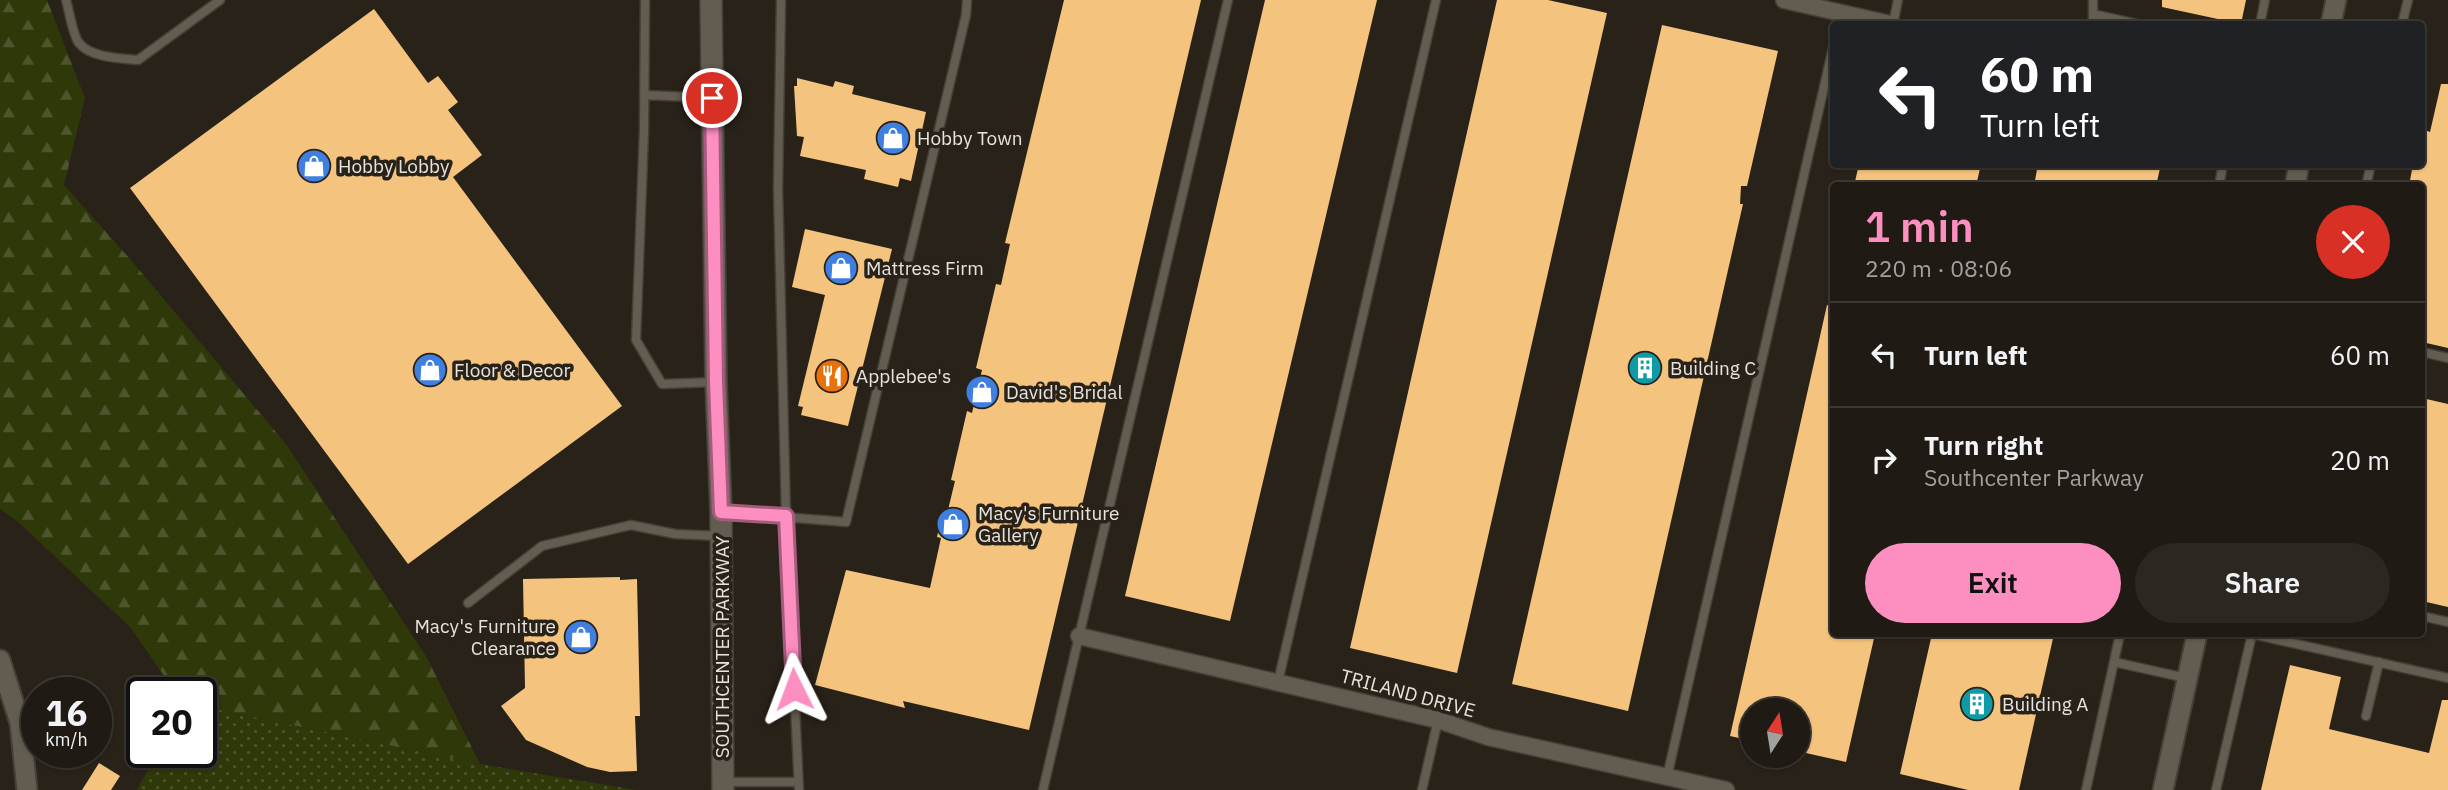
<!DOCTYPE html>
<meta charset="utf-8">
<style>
:root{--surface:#1f1a13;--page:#2c2721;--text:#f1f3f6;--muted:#a1a1a0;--line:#3c3833;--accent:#fd8ec0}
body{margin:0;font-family:"IBM Plex Sans",sans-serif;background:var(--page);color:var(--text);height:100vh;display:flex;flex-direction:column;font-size:26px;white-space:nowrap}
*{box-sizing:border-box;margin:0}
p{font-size:23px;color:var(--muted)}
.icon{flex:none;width:38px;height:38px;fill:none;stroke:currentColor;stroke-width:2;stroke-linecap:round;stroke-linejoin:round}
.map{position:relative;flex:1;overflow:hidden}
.sheet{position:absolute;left:1830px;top:182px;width:595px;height:455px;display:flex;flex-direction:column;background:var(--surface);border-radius:7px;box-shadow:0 2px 5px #0004,0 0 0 2px var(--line)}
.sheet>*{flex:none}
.banner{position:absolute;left:1830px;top:21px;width:595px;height:147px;border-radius:7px;box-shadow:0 2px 5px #0004,0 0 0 2px var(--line);background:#202124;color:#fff;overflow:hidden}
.needle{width:46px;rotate:12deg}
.tools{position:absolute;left:1740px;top:698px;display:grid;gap:14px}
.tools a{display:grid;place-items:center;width:70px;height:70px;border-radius:50%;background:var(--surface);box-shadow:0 2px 5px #0004,0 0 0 2px var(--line);font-size:35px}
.speed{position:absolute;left:21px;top:677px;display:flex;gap:14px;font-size:35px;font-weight:700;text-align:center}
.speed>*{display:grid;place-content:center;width:91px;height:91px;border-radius:50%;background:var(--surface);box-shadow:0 2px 5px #0004,0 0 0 2px var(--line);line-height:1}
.speed small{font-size:18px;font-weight:400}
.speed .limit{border:4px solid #111;border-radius:10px;background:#fff;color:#111}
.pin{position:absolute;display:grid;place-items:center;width:60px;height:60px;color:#fff;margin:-30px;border:4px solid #fff;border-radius:50%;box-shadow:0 2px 7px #0007}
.me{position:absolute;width:77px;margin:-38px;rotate:357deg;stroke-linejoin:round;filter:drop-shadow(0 0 5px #0008)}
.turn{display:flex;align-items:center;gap:24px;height:147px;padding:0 35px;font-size:32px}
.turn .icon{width:91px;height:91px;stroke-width:2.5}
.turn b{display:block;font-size:49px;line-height:60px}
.round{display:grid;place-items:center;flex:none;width:74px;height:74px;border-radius:37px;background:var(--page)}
.summary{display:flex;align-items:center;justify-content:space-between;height:119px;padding:0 35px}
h1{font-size:42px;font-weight:600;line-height:52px;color:var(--accent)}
.primary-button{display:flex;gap:14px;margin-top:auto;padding:14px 35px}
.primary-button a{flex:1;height:80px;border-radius:42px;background:var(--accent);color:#111;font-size:28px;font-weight:600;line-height:80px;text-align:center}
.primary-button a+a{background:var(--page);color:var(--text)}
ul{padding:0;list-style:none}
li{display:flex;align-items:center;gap:21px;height:105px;padding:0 35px;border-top:2px solid var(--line)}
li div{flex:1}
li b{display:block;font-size:26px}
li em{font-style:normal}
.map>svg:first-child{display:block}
.grass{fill:url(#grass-dots)}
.forest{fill:url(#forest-firs)}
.building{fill:#f4c37e}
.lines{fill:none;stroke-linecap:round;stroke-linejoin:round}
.service-casing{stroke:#444038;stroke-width:11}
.minor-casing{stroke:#444038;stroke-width:19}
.tertiary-casing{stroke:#444038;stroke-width:23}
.secondary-casing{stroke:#444038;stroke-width:24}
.service{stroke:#635c51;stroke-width:8}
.minor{stroke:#635c51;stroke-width:16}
.tertiary{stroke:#635c51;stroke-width:19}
.secondary{stroke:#635c51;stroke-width:21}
.route-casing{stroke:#a45c7d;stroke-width:18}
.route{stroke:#fd8ec0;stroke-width:12}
.labels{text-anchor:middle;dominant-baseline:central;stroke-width:7;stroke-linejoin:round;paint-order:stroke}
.poi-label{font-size:19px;fill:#e7e3dd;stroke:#292219;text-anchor:start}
.street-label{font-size:19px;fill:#e7e3dd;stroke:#292219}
</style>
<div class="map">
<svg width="2448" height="790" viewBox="0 0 2448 790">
<defs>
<pattern id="grass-dots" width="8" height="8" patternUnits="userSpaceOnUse" patternTransform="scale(1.75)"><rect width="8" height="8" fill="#2e3809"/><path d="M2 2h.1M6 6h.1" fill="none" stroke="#4c552c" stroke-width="1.8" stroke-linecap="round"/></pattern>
<pattern id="forest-firs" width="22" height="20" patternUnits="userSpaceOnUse" patternTransform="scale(1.75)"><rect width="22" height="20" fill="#2e3809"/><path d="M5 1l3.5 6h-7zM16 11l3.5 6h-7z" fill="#4c552c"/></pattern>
</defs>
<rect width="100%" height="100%" fill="#292219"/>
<!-- grass -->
<path class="grass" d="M201,706L480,764L637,790H137L157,753L201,752Z"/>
<!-- forest -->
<path class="forest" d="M0,0H47L85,98L64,185L130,259L286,444L427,658L480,764L201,706V693H176L130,627L17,521L0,509Z"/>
<!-- building -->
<path class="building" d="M1064,0H1201L1029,730L903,701L905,708L815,685L846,570L930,588L941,538L937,537L942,513L947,514L955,481L951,480L967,411L972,413L982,370L976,368L996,284L1001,285L1010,244L1005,243Z
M1265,0H1377L1230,621L1125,596Z
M1497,0H1548L1607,13L1457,673L1350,648Z
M2162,0H2246L2241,24L2162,7Z
M374,9L428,83L438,76L458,102L448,110L482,155L453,177L622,406L408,564L130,188Z
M1662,25L1778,51L1747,186H1741L1740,204H1743L1628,711L1512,684Z
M797,78L833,87L835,81L854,86L852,94L926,112L911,181L900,178L898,187L864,179L866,170L800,156L804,137L797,136L794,86H797Z
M2441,84H2448V348L2422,342V186H2409L2413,164H2422V129L2430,132Z
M1859,164H1981L1976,186H1854Z
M2038,164H2161L2156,186H2034Z
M805,229L892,249L848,426L801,415L803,407L798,406L825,295L792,287Z
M1827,305L1834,306V634H1875L1846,762L1797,751V710H1752V741L1730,736Z
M2422,398L2448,404V607L2422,601Z
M620,577V580L637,579L640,716H635L637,771L610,772L587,767L526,740L501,706L525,688L523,579Z
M1932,634H2054L2019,790H1968L1900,774Z
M2290,665L2341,677L2329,729L2429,753L2442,700H2448V790H2261Z
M99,763L120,776L111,790H82Z"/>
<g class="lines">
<defs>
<path id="service" d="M66,0C69,10 73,36 79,43C91,58 120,58 138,60L220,0
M645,0L644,131L636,340L662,384L716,382
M781,0L778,188L786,516L799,790
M2093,0V24
M2093,14L2137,24
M1893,24L1898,0
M2260,24L2265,0
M2402,24L2408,0
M644,95L712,98
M2219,186L2223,164
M2366,186L2371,164
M2422,352L2448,358
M721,512L846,522L966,15L967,0
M468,603L542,546L631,525L675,534L719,536
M2422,616L2448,622
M2252,634L2448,678
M2114,662L2186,678
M1278,682L1436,0
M2366,716L2379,662
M1667,777L1834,43
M724,782H798
M1043,790L1228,0
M1422,790L1438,720
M2086,790L2120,634
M2216,790L2252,634"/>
<path id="minor" d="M1784,0L1890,24
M1079,636L1438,720L1488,737L1726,790"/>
<path id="tertiary" d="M2331,24L2336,0
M2295,186L2299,164
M0,660L20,723L27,790
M2163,790L2197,634"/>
<path id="secondary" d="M711,0L716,382L721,512L723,790"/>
</defs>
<!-- service casing -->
<use href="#service" class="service-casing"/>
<!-- minor casing -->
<use href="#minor" class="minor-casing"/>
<!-- tertiary casing -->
<use href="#tertiary" class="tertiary-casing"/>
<!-- secondary casing -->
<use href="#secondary" class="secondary-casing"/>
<!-- service -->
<use href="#service" class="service"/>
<!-- minor -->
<use href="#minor" class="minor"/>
<!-- tertiary -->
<use href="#tertiary" class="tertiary"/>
<!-- secondary -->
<use href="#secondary" class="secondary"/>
</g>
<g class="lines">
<defs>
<path id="route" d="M712,98L716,382L721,512L786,516L794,689"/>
</defs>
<!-- route casing -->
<use href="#route" class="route-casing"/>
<!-- route -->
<use href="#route" class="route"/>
</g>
<!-- icons -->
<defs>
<symbol id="shop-disc" viewBox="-11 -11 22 22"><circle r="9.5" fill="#3f7fe0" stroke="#292219"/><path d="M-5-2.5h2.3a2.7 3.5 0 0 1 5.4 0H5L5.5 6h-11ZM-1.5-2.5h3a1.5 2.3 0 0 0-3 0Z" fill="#fff"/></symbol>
<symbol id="building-disc" viewBox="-11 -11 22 22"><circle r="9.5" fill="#0f9aa8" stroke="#292219"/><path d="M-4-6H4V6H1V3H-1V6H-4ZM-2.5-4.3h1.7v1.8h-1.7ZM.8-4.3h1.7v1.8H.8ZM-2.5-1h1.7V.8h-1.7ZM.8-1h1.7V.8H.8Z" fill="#fff"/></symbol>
<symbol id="restaurant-disc" viewBox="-11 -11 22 22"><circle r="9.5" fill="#e8710a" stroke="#292219"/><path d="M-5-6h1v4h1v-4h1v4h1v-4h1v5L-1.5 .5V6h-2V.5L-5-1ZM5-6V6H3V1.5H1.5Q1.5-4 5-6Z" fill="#fff"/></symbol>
</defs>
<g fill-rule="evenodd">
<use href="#shop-disc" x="874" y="119" width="38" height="38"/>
<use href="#shop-disc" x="295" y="147" width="38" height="38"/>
<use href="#shop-disc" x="822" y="249" width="38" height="38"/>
<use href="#building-disc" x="1626" y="349" width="38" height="38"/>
<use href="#shop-disc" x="411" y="351" width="38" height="38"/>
<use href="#restaurant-disc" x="813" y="357" width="38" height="38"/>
<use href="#shop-disc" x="963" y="373" width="38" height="38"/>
<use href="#shop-disc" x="934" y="505" width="38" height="38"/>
<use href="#shop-disc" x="562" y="618" width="38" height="38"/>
<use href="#building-disc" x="1958" y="685" width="38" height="38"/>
</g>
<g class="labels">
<!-- poi labels -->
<g class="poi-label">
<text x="917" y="138">Hobby Town</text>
<text x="338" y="166">Hobby Lobby</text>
<text x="866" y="268">Mattress Firm</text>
<text x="1670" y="368">Building C</text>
<text x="454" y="370">Floor &amp; Decor</text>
<text x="856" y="376">Applebee's</text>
<text x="1006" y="392">David's Bridal</text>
<text x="978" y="513">Macy's Furniture<tspan x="978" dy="22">Gallery</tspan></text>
<text x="556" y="626" text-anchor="end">Macy's Furniture<tspan x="556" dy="22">Clearance</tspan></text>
<text x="2002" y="704">Building A</text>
</g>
<!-- street labels -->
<g class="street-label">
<text transform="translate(722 647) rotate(-90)">SOUTHCENTER PARKWAY</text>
<text transform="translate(1408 693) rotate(15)">TRILAND DRIVE</text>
</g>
</g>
</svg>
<div class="tools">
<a><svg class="needle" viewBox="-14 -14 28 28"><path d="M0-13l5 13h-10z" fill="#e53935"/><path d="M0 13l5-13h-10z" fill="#a1a1a0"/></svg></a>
</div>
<div class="speed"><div>16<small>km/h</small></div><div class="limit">20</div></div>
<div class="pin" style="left:712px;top:98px;background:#d93025"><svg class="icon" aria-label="arrive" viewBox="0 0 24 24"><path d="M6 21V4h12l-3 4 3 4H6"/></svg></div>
<svg class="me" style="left:794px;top:689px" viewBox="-20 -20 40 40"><path d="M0-17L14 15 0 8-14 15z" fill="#fd8ec0" stroke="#fff" stroke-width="4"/></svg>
<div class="banner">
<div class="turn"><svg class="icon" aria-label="left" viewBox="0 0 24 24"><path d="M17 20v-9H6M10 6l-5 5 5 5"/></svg><div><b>60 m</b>Turn left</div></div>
</div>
<section class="sheet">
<div class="summary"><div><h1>1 min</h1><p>220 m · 08:06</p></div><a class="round" style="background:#d93025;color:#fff"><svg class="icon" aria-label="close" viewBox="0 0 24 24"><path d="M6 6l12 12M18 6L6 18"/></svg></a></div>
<ul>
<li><svg class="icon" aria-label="left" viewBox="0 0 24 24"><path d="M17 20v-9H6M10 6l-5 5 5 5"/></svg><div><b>Turn left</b></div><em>60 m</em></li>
<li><svg class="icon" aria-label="right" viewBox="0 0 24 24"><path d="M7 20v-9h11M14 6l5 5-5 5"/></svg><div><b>Turn right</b><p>Southcenter Parkway</p></div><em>20 m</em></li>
</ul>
<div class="primary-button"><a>Exit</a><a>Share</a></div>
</section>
</div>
